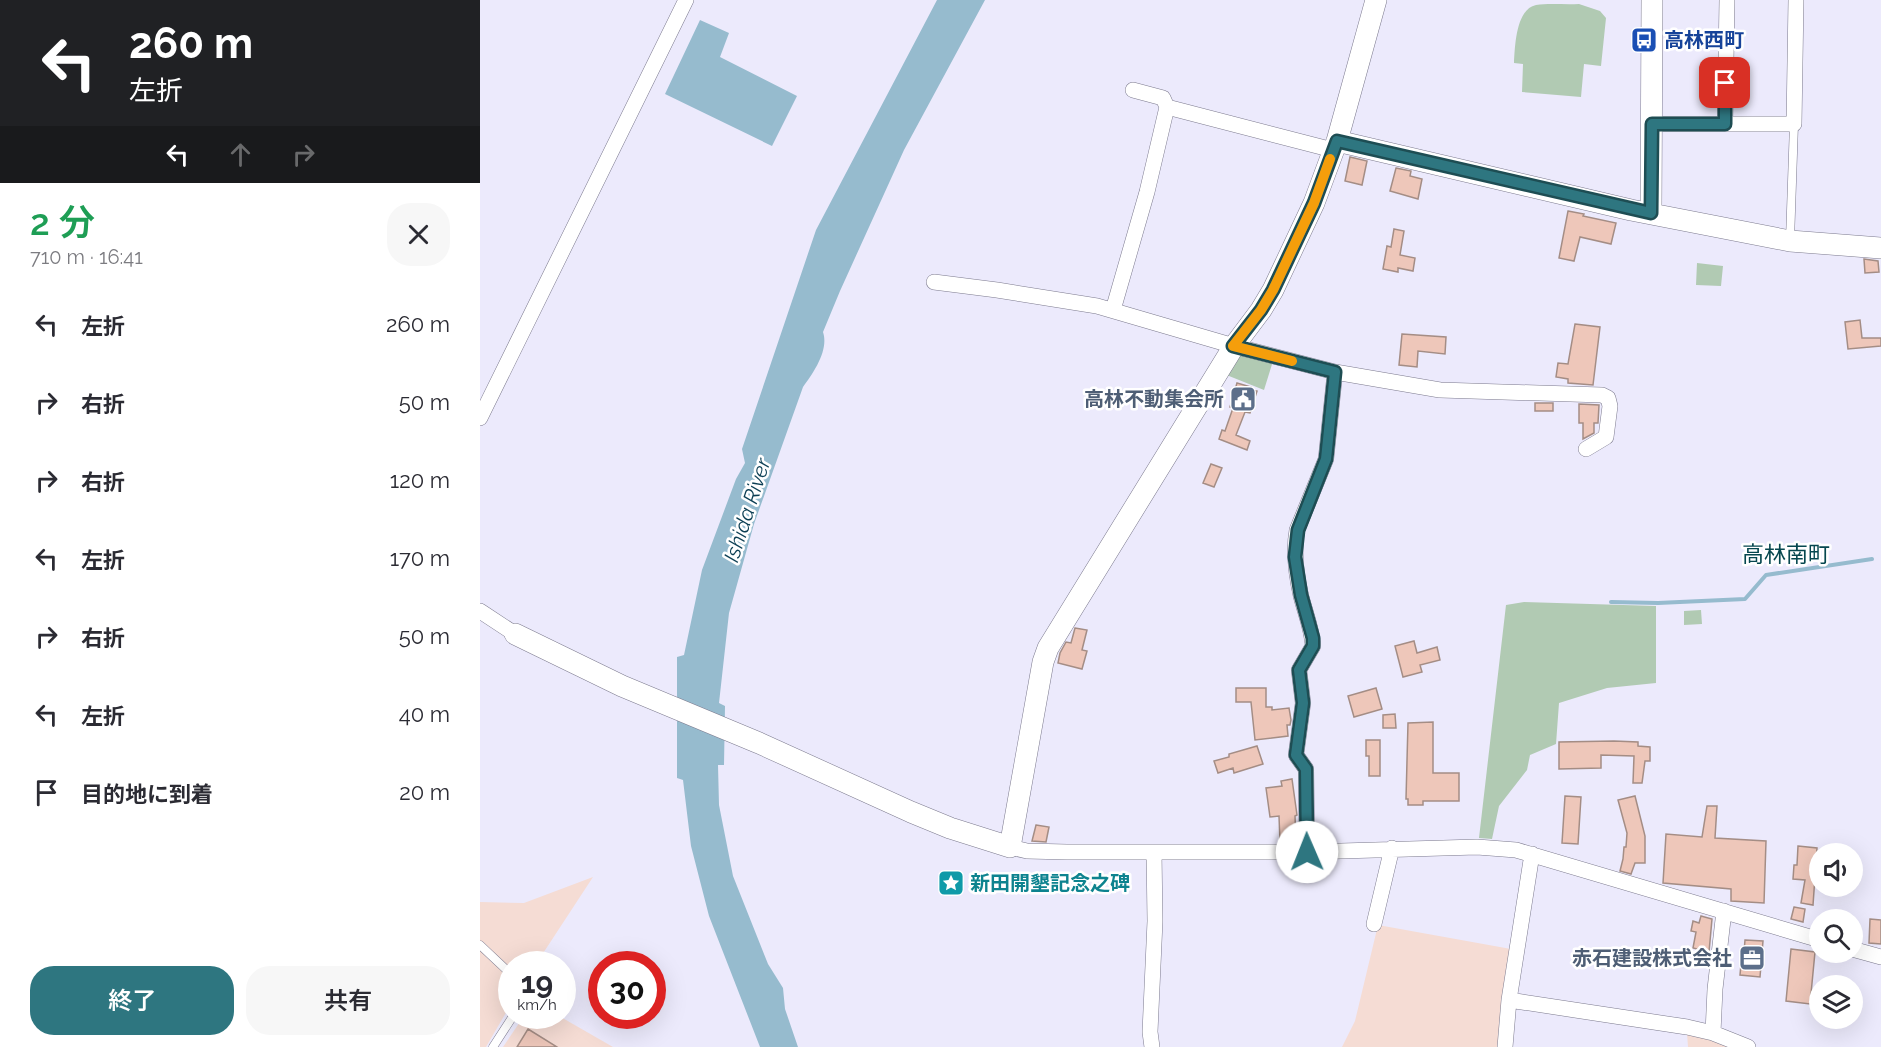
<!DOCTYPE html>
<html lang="ja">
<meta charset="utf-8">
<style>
:root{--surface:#fff;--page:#f7f7f7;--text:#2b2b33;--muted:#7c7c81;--accent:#2e7680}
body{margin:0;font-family:Raleway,"Noto Sans JP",sans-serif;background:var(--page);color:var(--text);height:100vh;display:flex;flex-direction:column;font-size:22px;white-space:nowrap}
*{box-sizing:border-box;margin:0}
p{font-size:20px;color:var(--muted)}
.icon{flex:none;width:33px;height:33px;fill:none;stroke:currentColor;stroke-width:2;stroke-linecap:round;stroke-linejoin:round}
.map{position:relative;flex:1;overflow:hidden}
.sheet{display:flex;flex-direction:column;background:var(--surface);width:480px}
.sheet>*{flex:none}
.top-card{background:#202124;color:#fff;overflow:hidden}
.buttons{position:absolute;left:1329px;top:843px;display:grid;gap:12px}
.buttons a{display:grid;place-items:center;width:54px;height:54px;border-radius:50%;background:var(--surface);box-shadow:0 6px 24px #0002;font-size:30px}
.speed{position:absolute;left:18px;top:951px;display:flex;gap:12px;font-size:30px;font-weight:700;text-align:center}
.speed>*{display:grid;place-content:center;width:78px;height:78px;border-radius:50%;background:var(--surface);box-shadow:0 6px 24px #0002;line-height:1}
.speed small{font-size:15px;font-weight:400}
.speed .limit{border:9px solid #d22;background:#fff;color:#111}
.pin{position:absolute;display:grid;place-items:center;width:51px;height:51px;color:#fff;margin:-26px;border-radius:12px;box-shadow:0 3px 9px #0006}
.me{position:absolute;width:66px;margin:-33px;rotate:359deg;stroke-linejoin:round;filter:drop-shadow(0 0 4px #0008)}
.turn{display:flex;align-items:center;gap:21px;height:126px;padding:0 30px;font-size:27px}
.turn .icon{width:78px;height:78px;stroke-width:2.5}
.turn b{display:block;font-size:42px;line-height:51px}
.lanes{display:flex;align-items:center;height:57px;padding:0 30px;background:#0003;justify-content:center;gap:30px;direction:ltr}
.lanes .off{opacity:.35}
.round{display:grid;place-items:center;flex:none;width:63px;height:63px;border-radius:24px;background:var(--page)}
.overview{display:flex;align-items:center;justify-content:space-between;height:102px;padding:0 30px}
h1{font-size:36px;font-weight:600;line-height:45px;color:#1e9e55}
.primary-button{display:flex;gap:12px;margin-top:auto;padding:12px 30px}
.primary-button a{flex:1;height:69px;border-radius:24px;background:var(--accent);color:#fff;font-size:24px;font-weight:600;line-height:69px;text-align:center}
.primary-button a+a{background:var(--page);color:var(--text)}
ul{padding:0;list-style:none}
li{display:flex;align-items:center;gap:18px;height:78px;padding:0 30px}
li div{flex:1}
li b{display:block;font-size:22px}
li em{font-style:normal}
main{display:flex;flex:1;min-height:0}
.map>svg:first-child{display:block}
.industrial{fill:#f5dcd4}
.green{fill:#b1cab3}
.water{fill:#96bbce}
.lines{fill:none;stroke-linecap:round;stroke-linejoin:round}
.stream{stroke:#96bbce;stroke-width:4}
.building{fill:#eec7ba;stroke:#a48d85;stroke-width:1.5}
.lane-casing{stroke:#7c7a8e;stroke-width:9}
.street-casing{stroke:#7c7a8e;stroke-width:16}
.secondary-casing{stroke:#7c7a8e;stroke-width:22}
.lane{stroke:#fff;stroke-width:8}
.street{stroke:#fff;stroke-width:15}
.secondary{stroke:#fff;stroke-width:21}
.route-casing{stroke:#1e4d53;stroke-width:15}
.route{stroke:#2e7680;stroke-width:10}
.slow{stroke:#f59e0b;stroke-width:10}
.labels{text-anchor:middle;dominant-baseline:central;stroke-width:5;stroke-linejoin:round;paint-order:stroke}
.transit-label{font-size:20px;font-weight:bold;fill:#164399;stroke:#fff;text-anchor:start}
.service-label{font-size:20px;font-weight:bold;fill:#4e5e75;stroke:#fff;text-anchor:end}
.culture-label{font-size:20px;font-weight:bold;fill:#0d838f;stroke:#fff;text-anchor:start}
.water-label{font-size:21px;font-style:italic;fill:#0b3e53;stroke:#fff}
.quarter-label{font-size:22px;fill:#06474f;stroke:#fff}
</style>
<main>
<section class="sheet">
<div class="top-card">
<div class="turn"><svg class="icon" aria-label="left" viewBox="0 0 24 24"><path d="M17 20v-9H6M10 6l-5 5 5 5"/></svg><div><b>260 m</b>左折</div></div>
<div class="lanes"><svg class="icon" aria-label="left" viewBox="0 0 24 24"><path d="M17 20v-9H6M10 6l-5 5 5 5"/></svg><svg class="icon off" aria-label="ahead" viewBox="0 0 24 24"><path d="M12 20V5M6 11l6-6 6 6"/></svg><svg class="icon off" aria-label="right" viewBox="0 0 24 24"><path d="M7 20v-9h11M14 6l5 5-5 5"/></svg></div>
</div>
<div class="overview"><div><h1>2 分</h1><p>710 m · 16:41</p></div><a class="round"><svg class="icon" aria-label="close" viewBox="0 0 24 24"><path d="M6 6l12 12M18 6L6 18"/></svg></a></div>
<ul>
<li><svg class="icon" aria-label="left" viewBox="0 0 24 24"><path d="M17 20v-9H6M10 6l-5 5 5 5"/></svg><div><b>左折</b></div><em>260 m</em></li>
<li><svg class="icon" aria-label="right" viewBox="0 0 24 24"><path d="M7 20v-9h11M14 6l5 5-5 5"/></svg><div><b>右折</b></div><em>50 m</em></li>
<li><svg class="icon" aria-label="right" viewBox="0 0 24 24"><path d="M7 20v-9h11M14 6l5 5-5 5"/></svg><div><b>右折</b></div><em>120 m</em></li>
<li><svg class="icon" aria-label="left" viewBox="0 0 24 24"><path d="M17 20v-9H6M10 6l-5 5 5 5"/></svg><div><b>左折</b></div><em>170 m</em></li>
<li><svg class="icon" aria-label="right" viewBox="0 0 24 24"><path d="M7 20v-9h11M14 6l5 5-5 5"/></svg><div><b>右折</b></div><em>50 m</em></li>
<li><svg class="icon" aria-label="left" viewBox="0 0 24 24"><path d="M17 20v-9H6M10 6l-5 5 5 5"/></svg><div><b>左折</b></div><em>40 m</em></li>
<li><svg class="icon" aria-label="arrive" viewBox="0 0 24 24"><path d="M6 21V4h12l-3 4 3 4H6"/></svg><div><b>目的地に到着</b></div><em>20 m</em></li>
</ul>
<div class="primary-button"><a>終了</a><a>共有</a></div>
</section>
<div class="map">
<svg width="1401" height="1047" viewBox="0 0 1401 1047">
<rect width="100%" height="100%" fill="#eceafc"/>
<!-- industrial -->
<path class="industrial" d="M113,877L56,964H32L31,1004L6,1047H0V902L44,903Z
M898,925L1031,949L1021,1047H862L875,1021Z
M44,1016H79L133,1047H23Z
M1207,1033L1231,1039L1252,1047H1208Z"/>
<!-- green -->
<path class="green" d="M1099,4L1120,11L1126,18L1121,66L1104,64L1101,97L1042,92L1043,64L1034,63C1035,46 1036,9 1056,5C1070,3 1085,5 1099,4Z
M1217,263L1243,266L1241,286L1216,285Z
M758,352L793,361L784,390L744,374Z
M1044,602L1176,606V683L1127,688L1079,703L1076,744L1050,755L1047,770L1019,806L1012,839L999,838L1026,605Z
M1221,610L1222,624L1204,625V611Z"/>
<!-- water -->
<path class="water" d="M457,0H505L424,150L360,291L343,332C349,350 334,372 323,387L274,524L249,613L239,703L245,706L244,765H238L239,805L253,876L288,964L303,988L305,1009L318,1047H280L229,916L211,846L203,780L197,778V657L204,655L222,570L256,479L265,463L262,449L336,230Z
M220,20L249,33L240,57L317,96L292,146L185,94Z"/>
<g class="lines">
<!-- stream -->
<path class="stream" d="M1131,602L1178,603L1265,599L1286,575L1392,559"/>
</g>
<!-- building -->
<path class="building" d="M870,157L887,161L882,185L865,181Z
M916,168L931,171L930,176L942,179L938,199L910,191Z
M1088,211L1104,214L1103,216L1136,223L1131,244L1100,237L1094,261L1079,258Z
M914,229L924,231L920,255L935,258L933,271L918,268V272L903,269L907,246L911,247Z
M1384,259L1398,261L1399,272L1385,273Z
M1380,320L1382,338H1401V346L1368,349L1365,322Z
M1095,324L1120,327L1113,385L1088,383V379L1076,377L1078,363L1088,364Z
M922,334L966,337L965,354L938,351L937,367L919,365Z
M757,383L771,387V390L777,391L770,413L765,412L756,435L770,441L767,450L739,439L742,430L745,431L753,408L750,407Z
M1055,403H1073V411H1055Z
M1099,404L1119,405L1118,423H1114V433L1103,439V423H1099Z
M731,464L742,468L734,487L723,483Z
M595,628L607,630L602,650L607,651L602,669L578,663L580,653L586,642L591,643Z
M934,641L937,653L957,647L960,660L940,665L942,672L923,677L915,646Z
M756,688H786V707H792V710L809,708L811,720L810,725H807L808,736L775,740L771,702H756Z
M896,688L902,709L874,717L868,696Z
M915,714L916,728H903V715Z
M953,722V773H979V801H943V805H928V799H926L928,723Z
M886,740H900V776H889V756H886Z
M1134,741L1158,742V746L1170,747V761H1165L1162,783H1153L1154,756L1121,755V768L1079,769V742Z
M777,746L783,764L754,773L753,768L738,773L734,761L749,757V754Z
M812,779L817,815L815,816L816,842H800L799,816L790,817L786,788L802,786L801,781Z
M1085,796L1101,797L1098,844L1082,843Z
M1155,796L1165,836V863H1155L1151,874L1140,871L1143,859L1144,847H1146L1147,833L1138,800Z
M1227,806H1237L1235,838L1286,841L1284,903L1251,901V889L1183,883L1186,834L1222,837Z
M556,825L569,827L566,842L552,841Z
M1318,846L1337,848L1333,905L1321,903L1325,880L1313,879L1314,865H1317Z
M1314,907L1325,909L1323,922L1311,919Z
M1221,916L1232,919L1229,952L1213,948L1216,932L1211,931L1213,921L1219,923Z
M1390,919L1401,920V944L1389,943Z
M1265,940L1283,941L1280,977L1260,975L1261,964H1263Z
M1311,949L1335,952L1330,1004L1306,1001Z
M48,1029L77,1047H37Z"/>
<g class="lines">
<defs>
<path id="lane" d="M1310,240L1314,124
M0,945L32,975
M13,1047L33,1016"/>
<path id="street" d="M687,107L853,150
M1172,124H1314L1316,0
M1245,124L1247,0
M454,282L517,290L617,306L754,346L855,372L960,390L1122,395L1128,398L1130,406L1126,437L1106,449
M633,310L667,192L687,107L683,98L653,90
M0,418L206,0
M0,611L35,634
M530,847L547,851L587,852H827L997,847L1036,850L1340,940
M827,852L826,769L816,755L823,703L819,670L833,646C832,629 825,612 821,596C816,574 813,552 817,530L846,459L855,372
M894,924L912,848
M1372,949L1401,957
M1029,1000L1207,1027L1233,1033L1268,1047
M1233,1033L1235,989L1244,911
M672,1047L670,1032L675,921L674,852
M1025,1047L1029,1000L1052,854"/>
<path id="secondary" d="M857,141L1151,210L1310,241L1401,248
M1171,213L1172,0
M35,634L142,686L279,743L431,812L470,828L530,847L563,662L568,648L754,346L781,310L793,290L834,203L857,141L896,0"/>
</defs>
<!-- lane casing -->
<use href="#lane" class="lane-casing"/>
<!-- street casing -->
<use href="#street" class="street-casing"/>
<!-- secondary casing -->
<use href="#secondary" class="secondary-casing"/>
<!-- lane -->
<use href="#lane" class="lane"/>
<!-- street -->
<use href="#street" class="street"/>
<!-- secondary -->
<use href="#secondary" class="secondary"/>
</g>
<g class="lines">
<defs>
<path id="route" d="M827,852L826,769L816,755L823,703L819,670L833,646V638L821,595L815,557L818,530L846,459L855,372L753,346L781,310L793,290L834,203L857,141L1171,213L1172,124H1245V83"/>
</defs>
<!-- route casing -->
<use href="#route" class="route-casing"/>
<!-- route -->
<use href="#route" class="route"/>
<!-- slow -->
<path class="slow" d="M812,361L753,346L781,310L793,290L834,203L850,159"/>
</g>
<!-- icons -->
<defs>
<symbol id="bus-square" viewBox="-11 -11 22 22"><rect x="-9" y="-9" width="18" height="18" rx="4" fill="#1a4fb4" stroke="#fff"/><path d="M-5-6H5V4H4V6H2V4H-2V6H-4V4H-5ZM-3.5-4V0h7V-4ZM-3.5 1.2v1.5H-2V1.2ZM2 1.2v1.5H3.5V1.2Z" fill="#fff"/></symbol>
<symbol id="civic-square" viewBox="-11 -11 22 22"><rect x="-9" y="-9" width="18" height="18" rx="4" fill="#5c6f8a" stroke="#fff"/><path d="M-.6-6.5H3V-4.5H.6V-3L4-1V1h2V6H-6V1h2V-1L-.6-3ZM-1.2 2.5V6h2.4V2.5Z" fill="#fff"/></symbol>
<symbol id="sight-square" viewBox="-11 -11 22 22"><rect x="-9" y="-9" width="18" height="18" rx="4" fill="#0f9aa8" stroke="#fff"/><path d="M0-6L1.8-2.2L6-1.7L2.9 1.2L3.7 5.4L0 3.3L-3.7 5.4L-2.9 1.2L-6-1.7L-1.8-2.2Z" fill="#fff"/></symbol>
<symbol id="office-square" viewBox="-11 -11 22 22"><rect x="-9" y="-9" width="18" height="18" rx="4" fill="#5c6f8a" stroke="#fff"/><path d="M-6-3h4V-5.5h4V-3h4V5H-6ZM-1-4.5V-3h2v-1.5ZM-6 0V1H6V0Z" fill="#fff"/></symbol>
</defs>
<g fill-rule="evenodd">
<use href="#bus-square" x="1149" y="25" width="30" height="30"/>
<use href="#civic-square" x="748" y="384" width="30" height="30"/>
<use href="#sight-square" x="456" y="868" width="30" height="30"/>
<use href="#office-square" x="1257" y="943" width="30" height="30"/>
</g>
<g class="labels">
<!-- transit labels -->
<g class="transit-label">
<text x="1184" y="40">高林西町</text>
</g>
<!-- service labels -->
<g class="service-label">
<text x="744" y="399">高林不動集会所</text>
<text x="1252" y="958">赤石建設株式会社</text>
</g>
<!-- culture labels -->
<g class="culture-label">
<text x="490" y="883">新田開墾記念之碑</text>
</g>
<!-- water labels -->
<g class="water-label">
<text transform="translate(267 510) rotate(-72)">Ishida River</text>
</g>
<!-- quarter labels -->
<g class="quarter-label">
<text x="1306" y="554">高林南町</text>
</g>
</g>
</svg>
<div class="buttons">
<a><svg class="icon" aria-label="sound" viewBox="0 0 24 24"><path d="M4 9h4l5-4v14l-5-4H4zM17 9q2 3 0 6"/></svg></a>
<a><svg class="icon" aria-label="search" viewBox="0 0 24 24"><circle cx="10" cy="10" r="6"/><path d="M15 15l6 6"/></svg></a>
<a><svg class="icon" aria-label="layers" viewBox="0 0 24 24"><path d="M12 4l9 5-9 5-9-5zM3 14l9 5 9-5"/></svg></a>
</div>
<div class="speed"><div>19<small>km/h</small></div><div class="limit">30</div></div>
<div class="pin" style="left:1245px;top:83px;background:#d93025"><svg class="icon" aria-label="arrive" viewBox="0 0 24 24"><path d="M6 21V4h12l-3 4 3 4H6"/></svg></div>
<svg class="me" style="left:827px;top:852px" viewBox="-20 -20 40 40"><circle r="19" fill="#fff"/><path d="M0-13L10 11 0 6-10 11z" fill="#2e7680"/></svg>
</div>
</main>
